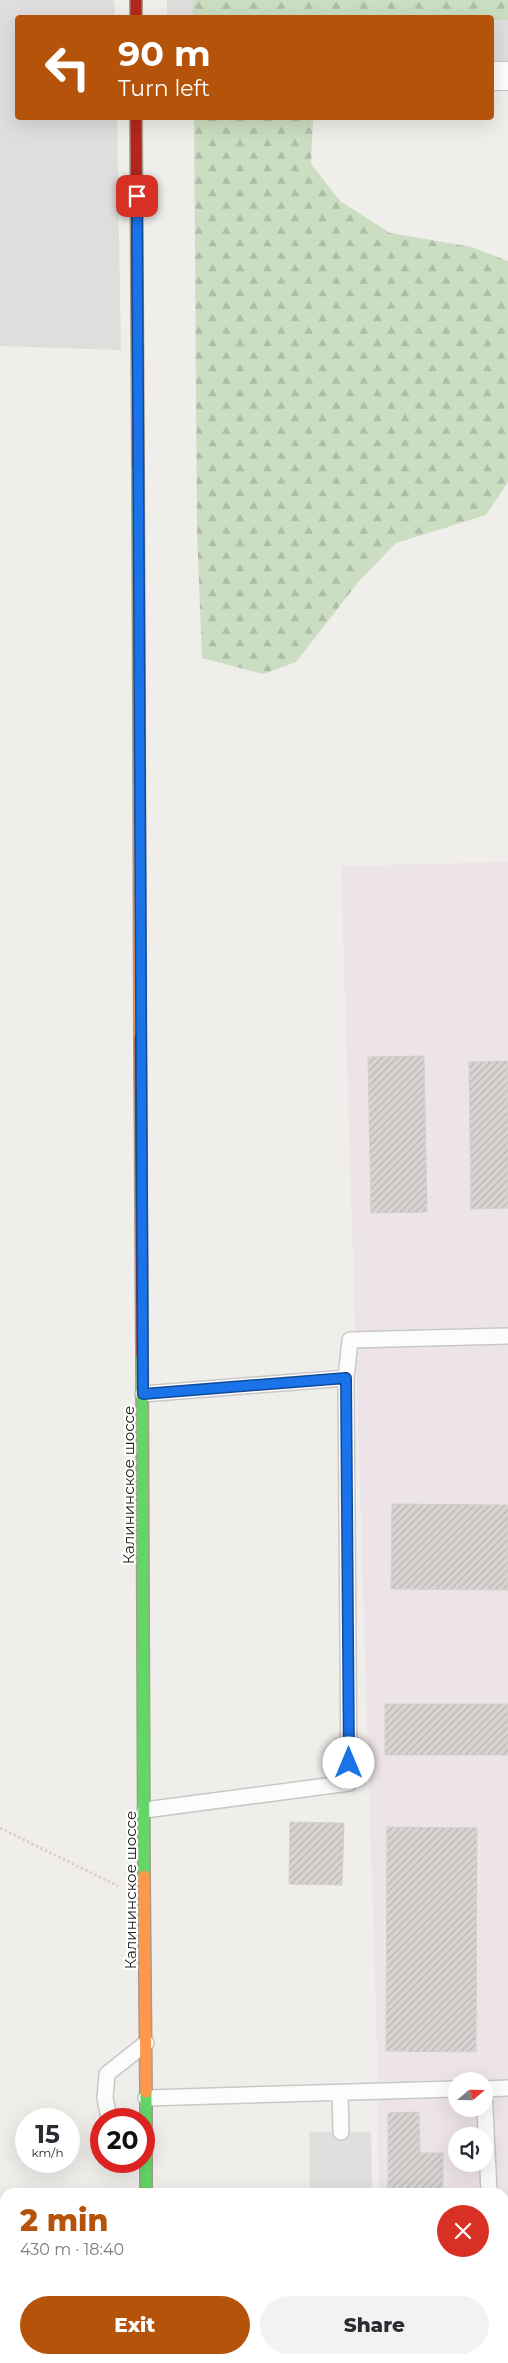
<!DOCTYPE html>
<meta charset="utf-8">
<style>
:root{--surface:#fff;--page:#f2f2f3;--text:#2b2b33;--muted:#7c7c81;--accent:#b45309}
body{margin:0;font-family:Montserrat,sans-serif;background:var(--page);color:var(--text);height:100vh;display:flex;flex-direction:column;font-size:19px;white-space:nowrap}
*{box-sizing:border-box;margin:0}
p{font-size:16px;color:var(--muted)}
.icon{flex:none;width:28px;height:28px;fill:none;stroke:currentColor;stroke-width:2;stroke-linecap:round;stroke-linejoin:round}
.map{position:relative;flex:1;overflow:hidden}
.side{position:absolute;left:0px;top:2188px;width:509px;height:176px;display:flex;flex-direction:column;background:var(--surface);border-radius:15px 15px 0 0;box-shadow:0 5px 20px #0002}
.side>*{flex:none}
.banner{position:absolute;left:15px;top:15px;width:479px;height:105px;border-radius:5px;box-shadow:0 5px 20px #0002;background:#b45309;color:#fff;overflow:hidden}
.needle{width:32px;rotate:70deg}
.controls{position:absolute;left:448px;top:2072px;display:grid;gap:10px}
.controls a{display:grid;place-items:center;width:45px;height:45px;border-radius:50%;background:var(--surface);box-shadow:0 5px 20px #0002;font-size:25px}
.speed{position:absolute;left:15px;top:2108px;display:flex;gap:10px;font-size:25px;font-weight:700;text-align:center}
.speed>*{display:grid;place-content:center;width:65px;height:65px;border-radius:50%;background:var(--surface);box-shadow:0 5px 20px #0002;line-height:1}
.speed small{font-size:12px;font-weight:400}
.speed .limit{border:8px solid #d22;background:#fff;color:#111}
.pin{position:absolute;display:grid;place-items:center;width:42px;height:42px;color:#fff;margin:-21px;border-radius:10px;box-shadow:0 2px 8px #0006}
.me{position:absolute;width:55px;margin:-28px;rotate:0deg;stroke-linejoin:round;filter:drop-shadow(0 0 4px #0008)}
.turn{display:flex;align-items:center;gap:18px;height:105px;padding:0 20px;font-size:22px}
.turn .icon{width:65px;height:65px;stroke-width:2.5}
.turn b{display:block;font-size:35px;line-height:42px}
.round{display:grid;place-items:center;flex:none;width:52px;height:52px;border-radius:26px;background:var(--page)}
.summary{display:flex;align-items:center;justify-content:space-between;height:85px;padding:0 20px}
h1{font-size:30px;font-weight:800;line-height:38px;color:var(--accent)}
.button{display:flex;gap:10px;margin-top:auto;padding:10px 20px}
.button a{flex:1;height:58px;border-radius:30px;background:var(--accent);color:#fff;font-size:20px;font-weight:800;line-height:58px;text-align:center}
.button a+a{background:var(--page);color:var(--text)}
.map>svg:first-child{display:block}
.residential{fill:#dfdedc}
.industrial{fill:#ede4e9;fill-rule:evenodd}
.forest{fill:url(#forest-firs)}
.parking{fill:#e0dfde}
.building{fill:url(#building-hatch);stroke:#d3d0cc}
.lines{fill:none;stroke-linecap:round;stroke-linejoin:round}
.lane-casing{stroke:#c9c8c7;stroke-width:18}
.street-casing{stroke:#c9c8c7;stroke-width:30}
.fast-casing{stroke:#a79c86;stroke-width:14}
.slow-casing{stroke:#a79c86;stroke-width:14}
.jam-casing{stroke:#a79c86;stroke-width:14}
.path{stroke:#dccecd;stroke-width:3;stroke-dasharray:2.5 2.5;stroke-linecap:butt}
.lane{stroke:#fdfcfc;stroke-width:15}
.street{stroke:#fdfcfc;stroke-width:28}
.fast{stroke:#63d668;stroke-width:11}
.slow{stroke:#ff974d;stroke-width:11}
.jam{stroke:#b3261e;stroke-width:11}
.route-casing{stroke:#114b97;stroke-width:12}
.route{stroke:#1a73e8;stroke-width:9}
.labels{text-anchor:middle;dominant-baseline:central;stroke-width:4.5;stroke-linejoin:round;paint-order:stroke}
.street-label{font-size:15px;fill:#222;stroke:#fff}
</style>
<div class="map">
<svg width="508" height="2363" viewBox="0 0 508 2363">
<defs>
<pattern id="forest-firs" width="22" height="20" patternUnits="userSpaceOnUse" patternTransform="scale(1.25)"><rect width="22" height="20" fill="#cbdec1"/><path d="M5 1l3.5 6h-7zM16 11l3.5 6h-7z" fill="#aebea6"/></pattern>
<pattern id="building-hatch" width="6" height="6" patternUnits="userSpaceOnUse" patternTransform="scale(1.25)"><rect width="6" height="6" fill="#d7d4d2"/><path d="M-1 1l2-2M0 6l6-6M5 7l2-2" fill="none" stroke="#b8b6b4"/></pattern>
</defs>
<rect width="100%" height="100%" fill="#f0eeeb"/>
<!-- residential -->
<path class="residential" d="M0,0H114L115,17L18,18V118H117L121,350L0,346Z
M167,0H508V67H491V18L167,17Z"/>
<!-- industrial -->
<path class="industrial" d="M508,862V2363H281V2359H504V2192H379L377,2049L341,866ZM456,2081H484V2109H456ZM456,2136H484V2164H456Z"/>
<!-- forest -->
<path class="forest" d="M193,0H508V20H491V18L193,17Z
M194,118H313L311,164L340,201L390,233L472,247L508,261V482L486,515L396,543L360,580L296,662L263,674L202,658L197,533Z"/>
<!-- parking -->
<path class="parking" d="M309,2132H371L372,2192H310Z"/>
<!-- building -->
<path class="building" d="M424,1056L427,1212L371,1213L368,1057Z
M508,1061V1208L471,1209L469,1062Z
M392,1504L508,1505V1590L391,1589Z
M385,1704H508V1755H385Z
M290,1822L344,1823L342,1885L289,1884Z
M387,1827L477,1828L476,2052L386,2051Z
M419,2112L420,2153H443V2192H388V2113Z"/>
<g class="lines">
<defs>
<path id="lane" d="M346,1378L350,1340L508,1336
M143,1394L346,1378L349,1783L145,1810
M484,2089L489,2192
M484,2089L508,2088
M340,2093L341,2132
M146,2098L456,2089
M111,2119L109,2118L105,2098L107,2074L146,2043
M496,2359V2363"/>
<path id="street" d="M491,76H508"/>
<path id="fast" d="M138,467L139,722
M142,1356L144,1876
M146,2092V2192
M147,2359V2363"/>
<path id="slow" d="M139,722L140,1038
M144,1876L146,2092"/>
<path id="jam" d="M136,0V18
M136,118L138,467
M140,1038L142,1356"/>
</defs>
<!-- lane casing -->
<use href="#lane" class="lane-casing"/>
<!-- street casing -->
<use href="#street" class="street-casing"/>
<!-- fast casing -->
<use href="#fast" class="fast-casing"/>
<!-- slow casing -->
<use href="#slow" class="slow-casing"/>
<!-- jam casing -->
<use href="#jam" class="jam-casing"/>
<!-- path -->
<path class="path" d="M0,1828L118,1886"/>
<!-- lane -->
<use href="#lane" class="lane"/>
<!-- street -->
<use href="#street" class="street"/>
<!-- fast -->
<use href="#fast" class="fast"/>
<!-- slow -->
<use href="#slow" class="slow"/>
<!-- jam -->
<use href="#jam" class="jam"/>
</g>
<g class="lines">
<defs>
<path id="route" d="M137,196L143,1394L346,1378L349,1763"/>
</defs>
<!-- route casing -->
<use href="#route" class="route-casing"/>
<!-- route -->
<use href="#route" class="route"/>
</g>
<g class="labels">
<!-- street labels -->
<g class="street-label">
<text transform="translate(128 1485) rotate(-90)">Калининское шоссе</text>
<text transform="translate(130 1890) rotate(-90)">Калининское шоссе</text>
</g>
</g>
</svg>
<div class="controls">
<a><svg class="needle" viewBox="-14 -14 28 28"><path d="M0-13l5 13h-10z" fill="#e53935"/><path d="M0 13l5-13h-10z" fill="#7c7c81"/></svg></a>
<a><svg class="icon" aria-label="sound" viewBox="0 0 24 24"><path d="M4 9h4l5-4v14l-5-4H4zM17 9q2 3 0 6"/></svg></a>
</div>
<div class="speed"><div>15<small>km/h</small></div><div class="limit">20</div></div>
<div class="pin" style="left:137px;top:196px;background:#d93025"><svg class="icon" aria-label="arrive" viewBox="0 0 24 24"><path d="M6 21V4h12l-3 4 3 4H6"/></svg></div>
<svg class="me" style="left:349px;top:1763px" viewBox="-20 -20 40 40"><circle r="19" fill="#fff"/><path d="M0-13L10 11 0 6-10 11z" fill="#1a73e8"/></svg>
<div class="banner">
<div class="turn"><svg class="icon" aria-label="left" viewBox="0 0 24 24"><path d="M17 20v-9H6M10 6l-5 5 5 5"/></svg><div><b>90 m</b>Turn left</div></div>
</div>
<section class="side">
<div class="summary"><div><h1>2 min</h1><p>430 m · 18:40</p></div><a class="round" style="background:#d93025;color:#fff"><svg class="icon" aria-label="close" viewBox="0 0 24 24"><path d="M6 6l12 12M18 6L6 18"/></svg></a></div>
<div class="button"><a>Exit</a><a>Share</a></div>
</section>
</div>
